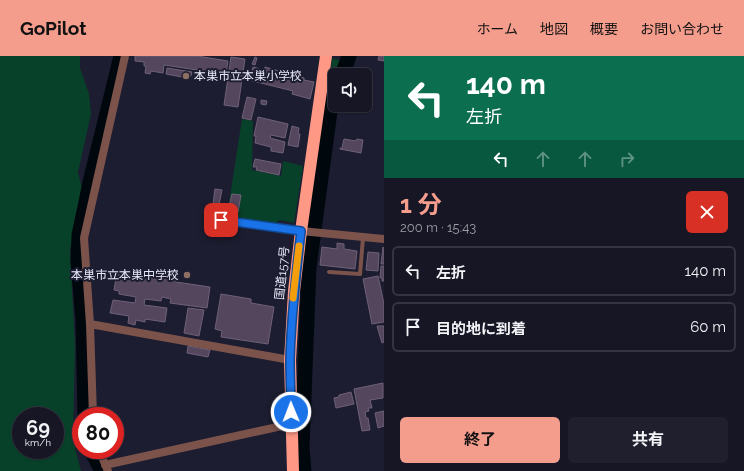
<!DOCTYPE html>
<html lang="ja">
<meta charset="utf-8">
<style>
:root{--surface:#161625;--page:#1f1f2d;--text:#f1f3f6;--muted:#9e9fa7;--line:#353542;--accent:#f59d8d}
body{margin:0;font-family:Raleway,"Noto Sans JP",sans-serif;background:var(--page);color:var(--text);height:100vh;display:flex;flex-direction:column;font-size:15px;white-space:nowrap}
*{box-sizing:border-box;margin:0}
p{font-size:13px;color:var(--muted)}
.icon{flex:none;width:22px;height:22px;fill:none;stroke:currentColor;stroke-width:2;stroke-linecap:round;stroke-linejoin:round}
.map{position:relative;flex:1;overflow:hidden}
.panel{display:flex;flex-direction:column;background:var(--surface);width:360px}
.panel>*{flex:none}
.top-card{background:#0b6e4f;color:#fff;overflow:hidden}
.tools{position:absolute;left:328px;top:12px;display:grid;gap:8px}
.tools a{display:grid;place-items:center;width:44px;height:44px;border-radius:6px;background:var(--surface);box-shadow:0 1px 3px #0004,0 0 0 1px var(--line);font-size:20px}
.speed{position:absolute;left:12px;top:351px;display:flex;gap:8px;font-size:20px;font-weight:700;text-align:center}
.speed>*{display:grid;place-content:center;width:52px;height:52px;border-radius:50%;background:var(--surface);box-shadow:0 1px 3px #0004,0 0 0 1px var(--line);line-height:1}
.speed small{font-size:10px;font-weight:400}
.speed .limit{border:6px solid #d22;background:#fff;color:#111}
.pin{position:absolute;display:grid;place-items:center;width:34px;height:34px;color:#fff;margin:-17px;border-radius:8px;box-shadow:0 2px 6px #0006}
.me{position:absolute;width:44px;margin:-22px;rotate:359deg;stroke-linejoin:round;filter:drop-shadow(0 0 3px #0008)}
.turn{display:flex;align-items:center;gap:14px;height:84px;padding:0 16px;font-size:18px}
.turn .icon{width:52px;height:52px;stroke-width:2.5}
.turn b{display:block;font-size:28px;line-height:34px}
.lanes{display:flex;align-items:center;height:38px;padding:0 16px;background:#0003;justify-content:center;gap:20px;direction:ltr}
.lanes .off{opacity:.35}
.round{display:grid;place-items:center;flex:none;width:42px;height:42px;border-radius:6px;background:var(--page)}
.summary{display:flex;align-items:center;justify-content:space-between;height:68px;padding:0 16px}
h1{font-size:24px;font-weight:700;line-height:30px;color:var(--accent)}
.button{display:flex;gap:8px;margin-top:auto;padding:8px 16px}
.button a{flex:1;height:46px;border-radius:6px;background:var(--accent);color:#111;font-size:16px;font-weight:700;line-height:46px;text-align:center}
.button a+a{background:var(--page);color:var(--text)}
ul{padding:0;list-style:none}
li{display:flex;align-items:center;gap:12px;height:50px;margin:0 8px 6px;padding:0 8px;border:2px solid var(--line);border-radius:6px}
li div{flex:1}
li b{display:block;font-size:15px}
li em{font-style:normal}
header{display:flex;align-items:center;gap:24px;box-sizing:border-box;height:56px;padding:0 20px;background:var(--accent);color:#111}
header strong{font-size:19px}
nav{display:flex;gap:22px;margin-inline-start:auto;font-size:14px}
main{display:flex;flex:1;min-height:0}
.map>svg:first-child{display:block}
.green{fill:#084129;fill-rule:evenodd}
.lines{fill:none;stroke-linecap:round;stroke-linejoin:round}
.river{stroke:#00080e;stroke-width:15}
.building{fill:#54465c;stroke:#6f6177}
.lane{stroke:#7c534b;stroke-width:4}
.street{stroke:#7c534b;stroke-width:8}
.highway{stroke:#ff9986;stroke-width:12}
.route-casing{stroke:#114b97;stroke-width:10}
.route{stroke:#1a73e8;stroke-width:7}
.slow{stroke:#f59e0b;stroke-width:7}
.education-dot{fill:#8d6e63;stroke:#1d1d31;stroke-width:1.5}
.labels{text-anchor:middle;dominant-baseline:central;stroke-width:4;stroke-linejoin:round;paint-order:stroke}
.poi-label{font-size:12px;fill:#e8e9f8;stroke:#1d1d31;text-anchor:start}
.street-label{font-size:12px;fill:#e8e9f8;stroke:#1d1d31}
</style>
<header>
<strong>GoPilot</strong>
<nav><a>ホーム</a><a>地図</a><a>概要</a><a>お問い合わせ</a></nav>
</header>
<main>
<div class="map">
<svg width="384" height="415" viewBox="0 0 384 415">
<rect width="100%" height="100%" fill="#1d1d31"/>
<!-- green -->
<path class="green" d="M0,0H80V12L89,38L91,58L78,116L83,137L70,194L75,290L73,384L81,415H0ZM21,360H55V394H21Z
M332,2L342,5L338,19H335L334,34L328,39Z
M242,63L253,65L252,114L281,120L283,105L303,110L294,167L280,164L276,167L227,160Z"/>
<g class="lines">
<!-- river -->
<path class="river" d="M342,19L349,0
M85,360L83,264L78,205L79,179L91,122L121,0
M91,394L102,415
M304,415L302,392L309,211L331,48L335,37"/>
</g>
<!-- building -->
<path class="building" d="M135,0H197L228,5L226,18L210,16L209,24L195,21L197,14L164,9L163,17L151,15L150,18L145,17L146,10H144V6L135,5Z
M379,0H384V5L378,4Z
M231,1L245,3L238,51L224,49Z
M255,1L257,2L255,9L252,8Z
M253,11L264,14L265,11L304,22V24L314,26L310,43L292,38L293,35L249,24Z
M167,12L192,16L191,20H188L187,22L166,18Z
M214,19L221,20V23L213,22Z
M247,41L256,43L251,64L242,62Z
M261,44L267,45L266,49L261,48Z
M258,61L288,68L285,82L271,79L270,82L285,86L283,97L271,95V91L255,87L256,80H254Z
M292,70L299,72L298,78H300L298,91L288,89Z
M344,83L356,85L357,83L363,84L361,97L340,93V92H342Z
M255,103L281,108L279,119L256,114L257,111H253Z
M215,133L222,134L219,149L213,148Z
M232,138L241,139L238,156L228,155Z
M337,187L344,188V193L357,195L355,213L320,209L322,191L337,193Z
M383,191L384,192V208H381Z
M368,196L379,197L378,215L366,214Z
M381,210H384V225H382V222H380Z
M163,214L178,216L176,226L210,231L207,252L170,247L171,243L162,241L161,245L145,243L144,249L167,252L165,266L145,263V266L136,264L135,269L128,267L129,260L110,257L113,244L135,247L136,241L119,238V235L114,234L117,217L162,224Z
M378,220L384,248V266L372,268L363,223Z
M221,238L251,243V247L274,251L268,288L221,281L222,275L215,273Z
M188,252L204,254L199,280L184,277Z
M377,270H384V286L382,287Z
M188,290L210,294L208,301L187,297Z
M383,327V342L370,344L372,352H368L369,355L365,356L366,362H368L370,374L362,375L354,333Z
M351,336L354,348L336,352L334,342L339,341V339Z
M384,355V370L378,372L375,357Z
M106,357L116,358V363L115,360H105Z
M108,394H112L111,400H107Z"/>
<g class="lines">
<!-- lane -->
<path class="lane" d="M221,164L300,175
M329,216L360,218L363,182"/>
<!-- street -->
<path class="street" d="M301,175L384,183
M90,268L290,304
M93,360L90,268L84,182L125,0
M99,394L108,415
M105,409L291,368"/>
<!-- highway -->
<path class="highway" d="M293,415L290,304L294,235L301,175L326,0"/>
</g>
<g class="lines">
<defs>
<path id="route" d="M221,164L301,175C296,218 291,261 290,304C290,321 291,338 291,356"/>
</defs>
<!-- route casing -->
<use href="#route" class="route-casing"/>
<!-- route -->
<use href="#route" class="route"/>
<!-- slow -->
<path class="slow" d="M293,242L299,190"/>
</g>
<!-- markers -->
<g class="education-dot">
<circle cx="186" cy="20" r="4"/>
<circle cx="187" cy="219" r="4"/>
</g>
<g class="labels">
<!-- poi labels -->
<g class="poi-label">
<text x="194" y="20">本巣市立本巣小学校</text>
<text x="179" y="219" text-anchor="end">本巣市立本巣中学校</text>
</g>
<!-- street labels -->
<g class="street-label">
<text transform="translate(282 217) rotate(-84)">国道157号</text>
</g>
</g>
</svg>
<div class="tools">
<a><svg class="icon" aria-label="sound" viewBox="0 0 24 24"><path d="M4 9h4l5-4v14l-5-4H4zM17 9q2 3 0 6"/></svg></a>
</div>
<div class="speed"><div>69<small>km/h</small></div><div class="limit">80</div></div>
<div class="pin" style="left:221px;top:164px;background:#d93025"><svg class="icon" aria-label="arrive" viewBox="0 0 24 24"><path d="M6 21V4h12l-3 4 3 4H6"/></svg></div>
<svg class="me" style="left:291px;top:356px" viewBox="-20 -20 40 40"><circle r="17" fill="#1a73e8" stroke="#fff" stroke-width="3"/><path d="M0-11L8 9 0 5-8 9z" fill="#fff"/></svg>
</div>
<section class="panel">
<div class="top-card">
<div class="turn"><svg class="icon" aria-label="left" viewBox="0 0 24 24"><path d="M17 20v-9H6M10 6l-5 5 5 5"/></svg><div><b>140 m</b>左折</div></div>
<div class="lanes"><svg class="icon" aria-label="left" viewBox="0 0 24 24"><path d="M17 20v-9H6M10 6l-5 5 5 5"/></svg><svg class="icon off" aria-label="ahead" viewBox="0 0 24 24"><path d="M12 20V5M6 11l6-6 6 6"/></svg><svg class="icon off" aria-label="ahead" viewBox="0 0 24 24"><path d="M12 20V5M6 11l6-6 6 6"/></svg><svg class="icon off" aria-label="right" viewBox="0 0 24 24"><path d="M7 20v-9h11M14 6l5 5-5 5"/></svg></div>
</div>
<div class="summary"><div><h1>1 分</h1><p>200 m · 15:43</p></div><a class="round" style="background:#d93025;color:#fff"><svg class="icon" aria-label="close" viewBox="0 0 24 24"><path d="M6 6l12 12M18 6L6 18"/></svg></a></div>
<ul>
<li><svg class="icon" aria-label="left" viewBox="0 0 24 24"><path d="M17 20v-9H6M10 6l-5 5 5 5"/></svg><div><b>左折</b></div><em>140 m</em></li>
<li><svg class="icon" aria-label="arrive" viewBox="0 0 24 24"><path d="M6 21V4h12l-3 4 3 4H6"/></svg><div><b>目的地に到着</b></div><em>60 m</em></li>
</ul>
<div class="button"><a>終了</a><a>共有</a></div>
</section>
</main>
